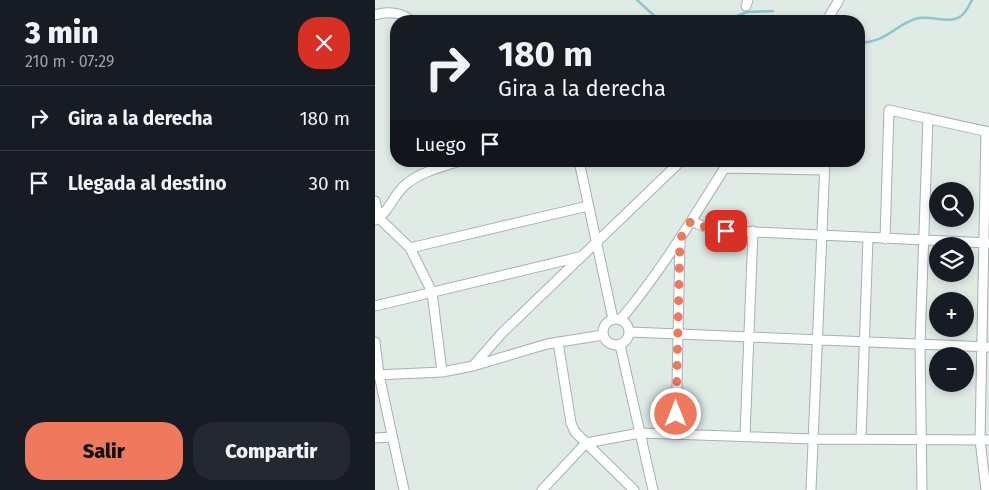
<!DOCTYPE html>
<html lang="es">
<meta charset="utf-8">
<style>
:root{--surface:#171b24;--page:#242831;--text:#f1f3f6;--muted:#9ea1a6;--line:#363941;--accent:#ee795c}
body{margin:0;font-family:"Fira Sans",sans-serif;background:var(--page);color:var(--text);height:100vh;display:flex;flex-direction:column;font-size:19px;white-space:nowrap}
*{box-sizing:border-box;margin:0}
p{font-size:16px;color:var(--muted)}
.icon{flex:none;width:28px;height:28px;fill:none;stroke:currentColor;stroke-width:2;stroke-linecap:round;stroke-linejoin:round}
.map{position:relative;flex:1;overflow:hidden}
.side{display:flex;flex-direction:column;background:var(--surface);width:375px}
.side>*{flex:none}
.hud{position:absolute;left:15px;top:15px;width:475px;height:152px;border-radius:20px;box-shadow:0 2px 8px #0003;background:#171b24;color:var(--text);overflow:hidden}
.fabs{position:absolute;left:554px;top:182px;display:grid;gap:10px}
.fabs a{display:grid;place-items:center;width:45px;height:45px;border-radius:50%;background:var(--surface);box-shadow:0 2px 8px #0003;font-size:25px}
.pin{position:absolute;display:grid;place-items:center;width:42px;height:42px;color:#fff;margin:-21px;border-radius:10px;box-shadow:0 2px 8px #0006}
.me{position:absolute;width:55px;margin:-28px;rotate:0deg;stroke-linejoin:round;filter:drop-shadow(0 0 4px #0008)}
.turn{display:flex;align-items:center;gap:18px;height:105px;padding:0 25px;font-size:22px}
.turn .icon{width:65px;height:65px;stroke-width:2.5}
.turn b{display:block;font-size:35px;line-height:42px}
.then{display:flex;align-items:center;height:48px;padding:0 25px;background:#0003;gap:10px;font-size:19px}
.round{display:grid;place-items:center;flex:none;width:52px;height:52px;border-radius:20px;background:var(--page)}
.overview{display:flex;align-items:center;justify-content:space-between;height:85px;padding:0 25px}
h1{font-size:30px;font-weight:800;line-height:38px}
.primary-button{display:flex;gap:10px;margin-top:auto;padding:10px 25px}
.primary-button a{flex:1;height:58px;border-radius:20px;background:var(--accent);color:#111;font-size:20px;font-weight:800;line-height:58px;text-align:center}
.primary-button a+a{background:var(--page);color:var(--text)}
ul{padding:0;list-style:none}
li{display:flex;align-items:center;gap:15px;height:65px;padding:0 25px;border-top:1px solid var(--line)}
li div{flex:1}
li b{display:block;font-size:19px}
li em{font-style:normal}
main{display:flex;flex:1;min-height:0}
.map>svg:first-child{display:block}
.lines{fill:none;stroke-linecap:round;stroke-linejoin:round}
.stream{stroke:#8ac7cf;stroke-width:2.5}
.street-casing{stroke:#a3b3ad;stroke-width:11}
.street{stroke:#fff;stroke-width:9}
.route{stroke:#ee795c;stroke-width:9;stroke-dasharray:0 16.2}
</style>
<main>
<section class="side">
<div class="overview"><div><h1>3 min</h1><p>210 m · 07:29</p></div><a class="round" style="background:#d93025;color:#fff"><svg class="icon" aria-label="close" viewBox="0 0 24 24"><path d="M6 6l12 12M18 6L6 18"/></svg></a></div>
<ul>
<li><svg class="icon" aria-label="right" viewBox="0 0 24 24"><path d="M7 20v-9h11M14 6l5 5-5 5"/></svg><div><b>Gira a la derecha</b></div><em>180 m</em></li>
<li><svg class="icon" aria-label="arrive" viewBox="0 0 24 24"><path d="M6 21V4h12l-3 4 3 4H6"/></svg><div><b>Llegada al destino</b></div><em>30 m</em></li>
</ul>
<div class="primary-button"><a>Salir</a><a>Compartir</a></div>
</section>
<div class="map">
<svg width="614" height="490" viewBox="0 0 614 490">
<rect width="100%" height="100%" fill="#e0ebe6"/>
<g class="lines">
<!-- stream -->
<path class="stream" d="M262,0L285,21
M349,21L372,12L398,11
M484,43C514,41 517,27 540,19C555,14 574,25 586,16C591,13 594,5 597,0"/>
<defs>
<path id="street" d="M371,6L373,0
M0,15C11,11 28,12 36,21
M455,15L464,0
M204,161L238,319
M350,168L449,170
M0,201L4,218L35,248L213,206
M0,220C14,212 17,198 28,187C42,173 66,167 85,161
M316,221L337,230L614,243
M510,239L514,110L614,132
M35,248L57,292L67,372
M0,306L204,257
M228 332a13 13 0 1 1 26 0a13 13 0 1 1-26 0Z
M246,319C287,270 320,215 354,161
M255,332L614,347
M0,342L4,375L29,490
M183,342L196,423L200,432L259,490
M245,345L278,490
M98,366L127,333L306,161
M0,375L67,372L98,366L172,344L228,335
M301,434L305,239
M370,436L378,231
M0,438L17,437
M486,439L493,238
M167,490L211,443L265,433L439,439L614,440
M436,490L450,161
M547,490L545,344L553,118
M611,490L605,440L611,131"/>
</defs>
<!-- street casing -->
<use href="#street" class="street-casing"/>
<!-- street -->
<use href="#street" class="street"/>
</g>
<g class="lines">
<!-- route -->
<path class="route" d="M301,414L305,239L316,221L337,230L351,231"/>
</g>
</svg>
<div class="fabs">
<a><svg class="icon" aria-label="search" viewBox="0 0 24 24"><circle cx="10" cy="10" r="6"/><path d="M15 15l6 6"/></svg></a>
<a><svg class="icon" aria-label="layers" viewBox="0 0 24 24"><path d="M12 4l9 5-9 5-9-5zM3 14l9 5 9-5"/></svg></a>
<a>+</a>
<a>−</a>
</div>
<div class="pin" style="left:351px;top:231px;background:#d93025"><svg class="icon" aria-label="arrive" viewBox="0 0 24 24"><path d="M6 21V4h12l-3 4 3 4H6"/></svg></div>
<svg class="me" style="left:301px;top:414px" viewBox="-20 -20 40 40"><circle r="17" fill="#ee795c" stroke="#fff" stroke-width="3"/><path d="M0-11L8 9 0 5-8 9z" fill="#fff"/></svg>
<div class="hud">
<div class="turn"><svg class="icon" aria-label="right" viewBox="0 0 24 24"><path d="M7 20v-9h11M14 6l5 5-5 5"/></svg><div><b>180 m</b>Gira a la derecha</div></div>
<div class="then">Luego<svg class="icon" aria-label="arrive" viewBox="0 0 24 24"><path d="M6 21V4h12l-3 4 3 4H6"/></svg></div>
</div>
</div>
</main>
